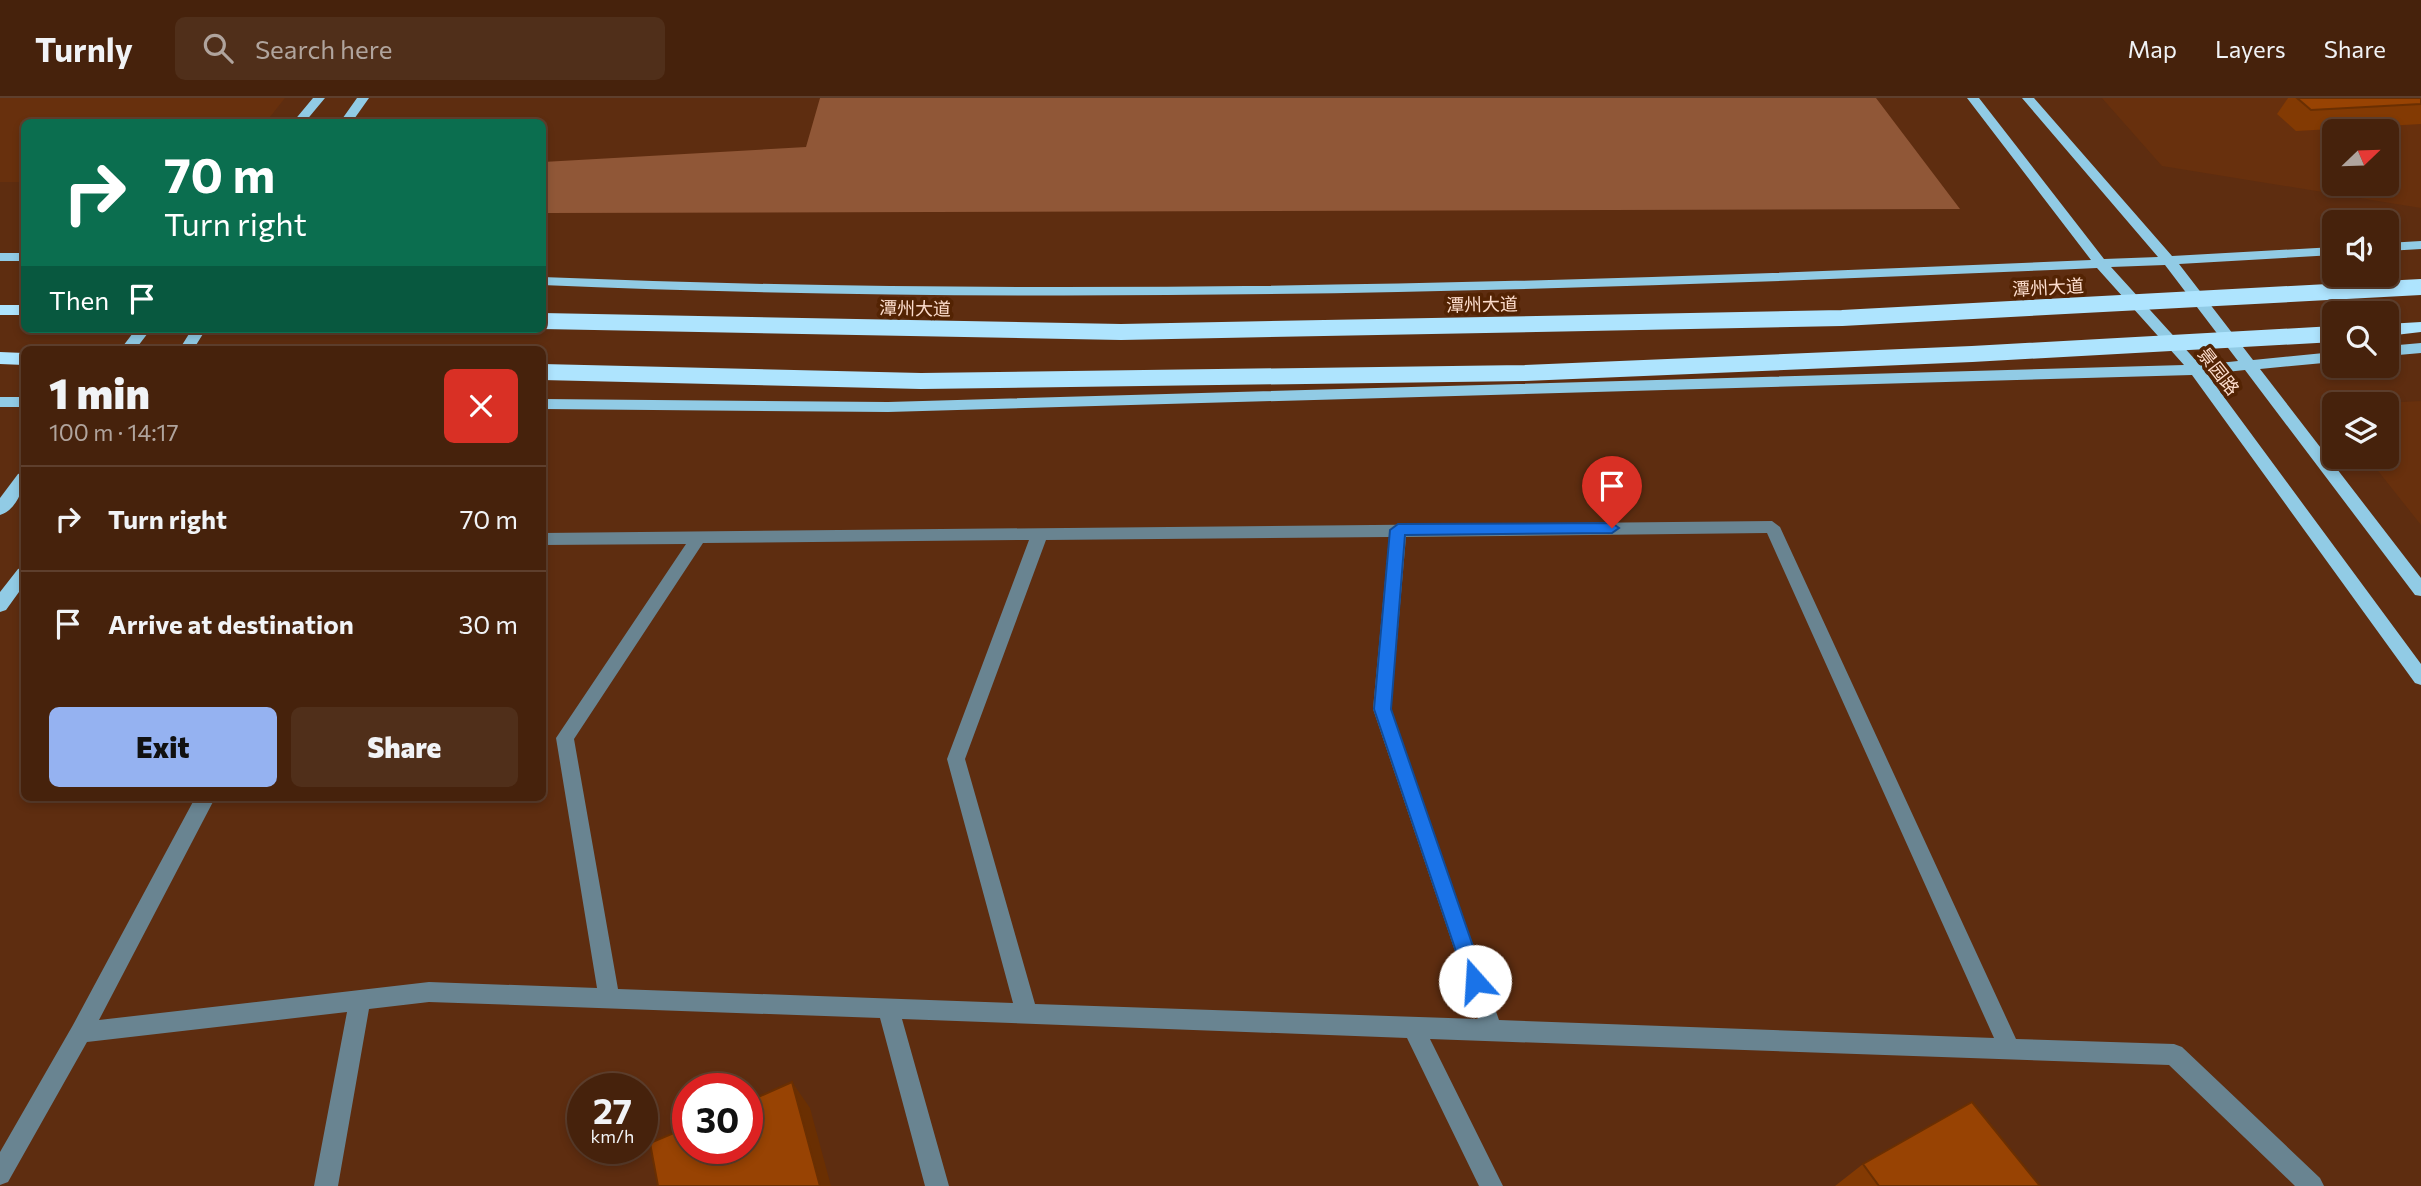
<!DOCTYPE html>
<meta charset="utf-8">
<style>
:root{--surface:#46220c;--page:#502f1a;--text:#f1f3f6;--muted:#b0a49d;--line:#5e3f2d;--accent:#95b2f1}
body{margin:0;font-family:Commissioner,"Noto Sans SC",sans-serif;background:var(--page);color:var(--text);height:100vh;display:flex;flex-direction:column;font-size:26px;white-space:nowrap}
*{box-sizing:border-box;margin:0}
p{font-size:23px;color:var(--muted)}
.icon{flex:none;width:38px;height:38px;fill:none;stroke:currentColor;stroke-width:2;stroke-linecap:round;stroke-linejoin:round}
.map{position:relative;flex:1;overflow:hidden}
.details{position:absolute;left:21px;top:248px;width:525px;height:455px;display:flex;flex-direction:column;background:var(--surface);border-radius:10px;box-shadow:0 4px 10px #0003,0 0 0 2px var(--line)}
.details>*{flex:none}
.hud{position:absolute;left:21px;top:21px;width:525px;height:214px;border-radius:10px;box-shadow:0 4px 10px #0003,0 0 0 2px var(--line);background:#0b6e4f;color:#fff;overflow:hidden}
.needle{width:46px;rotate:67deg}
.fabs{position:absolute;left:2322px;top:21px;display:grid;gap:14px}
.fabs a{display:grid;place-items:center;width:77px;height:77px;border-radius:10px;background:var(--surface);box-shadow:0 4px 10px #0003,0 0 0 2px var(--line);font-size:35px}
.speed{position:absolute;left:567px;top:975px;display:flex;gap:14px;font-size:35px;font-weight:700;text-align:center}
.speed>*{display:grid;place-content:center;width:91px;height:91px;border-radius:50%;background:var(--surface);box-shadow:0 4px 10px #0003,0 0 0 2px var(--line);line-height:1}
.speed small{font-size:18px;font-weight:400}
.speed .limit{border:10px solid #d22;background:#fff;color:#111}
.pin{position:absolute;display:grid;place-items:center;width:60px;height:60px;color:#fff;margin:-72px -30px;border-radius:50% 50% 50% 0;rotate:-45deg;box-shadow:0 0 7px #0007}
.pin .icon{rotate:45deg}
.me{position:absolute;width:77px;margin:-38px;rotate:341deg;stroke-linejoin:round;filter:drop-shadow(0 0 5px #0008)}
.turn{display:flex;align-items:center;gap:24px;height:147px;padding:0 28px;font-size:32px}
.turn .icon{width:91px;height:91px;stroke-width:2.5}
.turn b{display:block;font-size:49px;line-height:60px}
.then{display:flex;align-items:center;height:66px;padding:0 28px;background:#0003;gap:14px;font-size:26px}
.round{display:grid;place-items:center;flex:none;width:74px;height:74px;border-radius:10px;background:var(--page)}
.headline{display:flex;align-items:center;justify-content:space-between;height:119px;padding:0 28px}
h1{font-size:42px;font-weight:800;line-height:52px}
.cta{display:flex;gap:14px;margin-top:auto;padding:14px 28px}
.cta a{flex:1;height:80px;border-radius:10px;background:var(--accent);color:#111;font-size:28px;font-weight:800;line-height:80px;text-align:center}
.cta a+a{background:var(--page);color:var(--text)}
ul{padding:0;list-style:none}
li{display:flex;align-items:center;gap:21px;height:105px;padding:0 28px;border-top:2px solid var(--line)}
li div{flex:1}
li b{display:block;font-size:26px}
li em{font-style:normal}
header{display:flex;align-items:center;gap:42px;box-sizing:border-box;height:98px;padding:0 35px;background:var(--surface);border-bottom:2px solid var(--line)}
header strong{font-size:33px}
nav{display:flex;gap:38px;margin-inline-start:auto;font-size:24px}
.search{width:490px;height:63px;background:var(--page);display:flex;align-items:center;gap:18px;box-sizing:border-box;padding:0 24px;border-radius:10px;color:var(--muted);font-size:26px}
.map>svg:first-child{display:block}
.built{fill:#68300d;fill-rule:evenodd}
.green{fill:#905737}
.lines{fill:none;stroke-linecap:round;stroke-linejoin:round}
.minor{fill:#698491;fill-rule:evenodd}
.major{fill:#91cbe5;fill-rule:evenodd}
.highway{fill:#aee4fe;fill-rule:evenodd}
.highway-bridge{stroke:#aee4fe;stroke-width:16}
.wall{fill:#833a03}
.shaded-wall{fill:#6a2f02}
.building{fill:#984303;stroke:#6a2f02;stroke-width:2}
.route{fill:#1a73e8;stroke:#114b97;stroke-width:2}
.labels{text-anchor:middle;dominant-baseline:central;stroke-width:7;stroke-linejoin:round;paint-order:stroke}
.street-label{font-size:18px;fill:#fdddcd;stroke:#532303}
</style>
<header>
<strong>Turnly</strong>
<div class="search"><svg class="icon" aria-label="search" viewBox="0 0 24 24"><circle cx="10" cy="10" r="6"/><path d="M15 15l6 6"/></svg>Search here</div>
<nav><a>Map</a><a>Layers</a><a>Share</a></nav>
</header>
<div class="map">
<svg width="2421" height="1088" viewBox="0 0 2421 1088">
<rect width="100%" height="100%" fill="#5e2d10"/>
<!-- built -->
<path class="built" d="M0,0H285L266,24H24V84H0Z
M2102,0H2421V110L2162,68ZM2334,33H2387V86H2334Z
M2421,303V427L2367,359H2387V306H2366Z"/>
<!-- green -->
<path class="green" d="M820,0H1876L1960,111L543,115V64L806,49Z"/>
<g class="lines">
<!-- minor -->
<path class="minor" d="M1772,423L1780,429L2016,941L2174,946L2182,949L2320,1080L2324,1088H2295L2169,967L1430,941L1503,1088H1479L1407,940L902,921L949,1088H925L880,920L429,904L369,911L338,1088H314L347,914L87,944L8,1084L0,1087V1054L73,927L195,700H215L99,922L429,884L597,890L556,640L686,446L542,447V435ZM1767,435L1994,940L1499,922L1391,611L1406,439ZM1389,439L1373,611L1478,921L1035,906L965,661L1046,442ZM1029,442L947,661L1013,905L618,891L574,641L703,445Z"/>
<!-- major -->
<path class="major" d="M313,0H325L305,24H293Z
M357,0H369L352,24H340Z
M1967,0H1979L2104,161L2158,159L2022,0H2034L2172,158L2334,149V157L2179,166L2253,262L2334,254V264L2260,271L2421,480V498L2415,497L2245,272L2207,276L2421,566V587L2415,585L2192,277L888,314L542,311V301L888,304L2184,267L2097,170C1579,193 1061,209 542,187V179C1059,200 1574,185 2091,162ZM2165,167L2238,263L2200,267L2111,169Z
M2421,143V151L2387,153V145Z
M0,155H24V163H0Z
M136,231H151L135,252H120Z
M192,231H206L193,252H179Z
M2421,245V255L2387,258V248Z
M0,299H24V309H0Z
M24,374C25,389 17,412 0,417V400L18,376Z
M24,469V487L6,512L0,514V494L18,471Z"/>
<!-- highway -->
<path class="highway" d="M0,207H24V217H0Z
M2421,224V234L2387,238V226Z
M0,254L24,255V267L0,266Z"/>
<!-- highway-bridge -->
<path class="highway-bridge" d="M542,223L1121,234L1842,220L2421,189
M542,274L921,283L1525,275L1972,256L2334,236"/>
</g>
<!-- wall -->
<path class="wall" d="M2288,0H2421V26L2296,33L2277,16Z
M1863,1066L2040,1088H1835Z"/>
<!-- shaded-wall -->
<path class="shaded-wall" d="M792,984L810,1010L831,1088H820Z"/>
<!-- building -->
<path class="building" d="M2297,0H2421V6L2311,12Z
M792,984L820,1088H658L650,1045L688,1029V1050H747V1004Z
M1972,1004L2040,1088H1879L1863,1066Z"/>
<!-- route -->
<path class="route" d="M1612,425L1619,430L1612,435L1405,437L1391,611L1485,883L1482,889L1475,892L1469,889L1466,883L1374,611L1390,432L1398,426Z"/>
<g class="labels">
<!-- street labels -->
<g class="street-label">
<text transform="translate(2048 189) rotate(-3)">潭州大道</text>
<text transform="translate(1482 206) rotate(-1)">潭州大道</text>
<text transform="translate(915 210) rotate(1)">潭州大道</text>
<text transform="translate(2219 273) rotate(52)">景园路</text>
</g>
</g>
</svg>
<div class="fabs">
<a><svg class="needle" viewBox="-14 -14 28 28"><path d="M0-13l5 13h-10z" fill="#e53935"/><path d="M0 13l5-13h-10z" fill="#b0a49d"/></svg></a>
<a><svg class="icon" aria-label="sound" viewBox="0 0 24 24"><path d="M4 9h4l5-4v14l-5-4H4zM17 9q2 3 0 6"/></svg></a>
<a><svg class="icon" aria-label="search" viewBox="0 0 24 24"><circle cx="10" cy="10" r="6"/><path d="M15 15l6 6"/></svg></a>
<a><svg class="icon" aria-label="layers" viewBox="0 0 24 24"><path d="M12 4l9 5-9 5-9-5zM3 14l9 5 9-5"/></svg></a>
</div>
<div class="speed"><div>27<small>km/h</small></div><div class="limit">30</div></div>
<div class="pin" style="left:1612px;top:430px;background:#d93025"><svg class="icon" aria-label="arrive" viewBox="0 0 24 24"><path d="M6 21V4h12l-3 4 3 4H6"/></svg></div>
<svg class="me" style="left:1475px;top:883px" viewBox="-20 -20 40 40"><circle r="19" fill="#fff"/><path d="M0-13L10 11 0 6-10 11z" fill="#1a73e8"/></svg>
<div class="hud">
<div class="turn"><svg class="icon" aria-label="right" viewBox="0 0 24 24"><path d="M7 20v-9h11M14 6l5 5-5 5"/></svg><div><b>70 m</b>Turn right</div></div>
<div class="then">Then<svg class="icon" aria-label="arrive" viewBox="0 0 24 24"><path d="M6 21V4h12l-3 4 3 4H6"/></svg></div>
</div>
<section class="details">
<div class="headline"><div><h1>1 min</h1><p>100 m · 14:17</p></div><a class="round" style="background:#d93025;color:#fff"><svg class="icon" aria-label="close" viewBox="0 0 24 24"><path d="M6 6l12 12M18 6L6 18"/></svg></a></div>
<ul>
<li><svg class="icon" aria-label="right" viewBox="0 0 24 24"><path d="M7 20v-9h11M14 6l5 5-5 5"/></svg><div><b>Turn right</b></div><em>70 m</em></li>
<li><svg class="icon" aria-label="arrive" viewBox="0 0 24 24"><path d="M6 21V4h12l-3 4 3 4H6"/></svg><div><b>Arrive at destination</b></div><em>30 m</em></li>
</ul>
<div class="cta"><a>Exit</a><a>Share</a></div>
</section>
</div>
